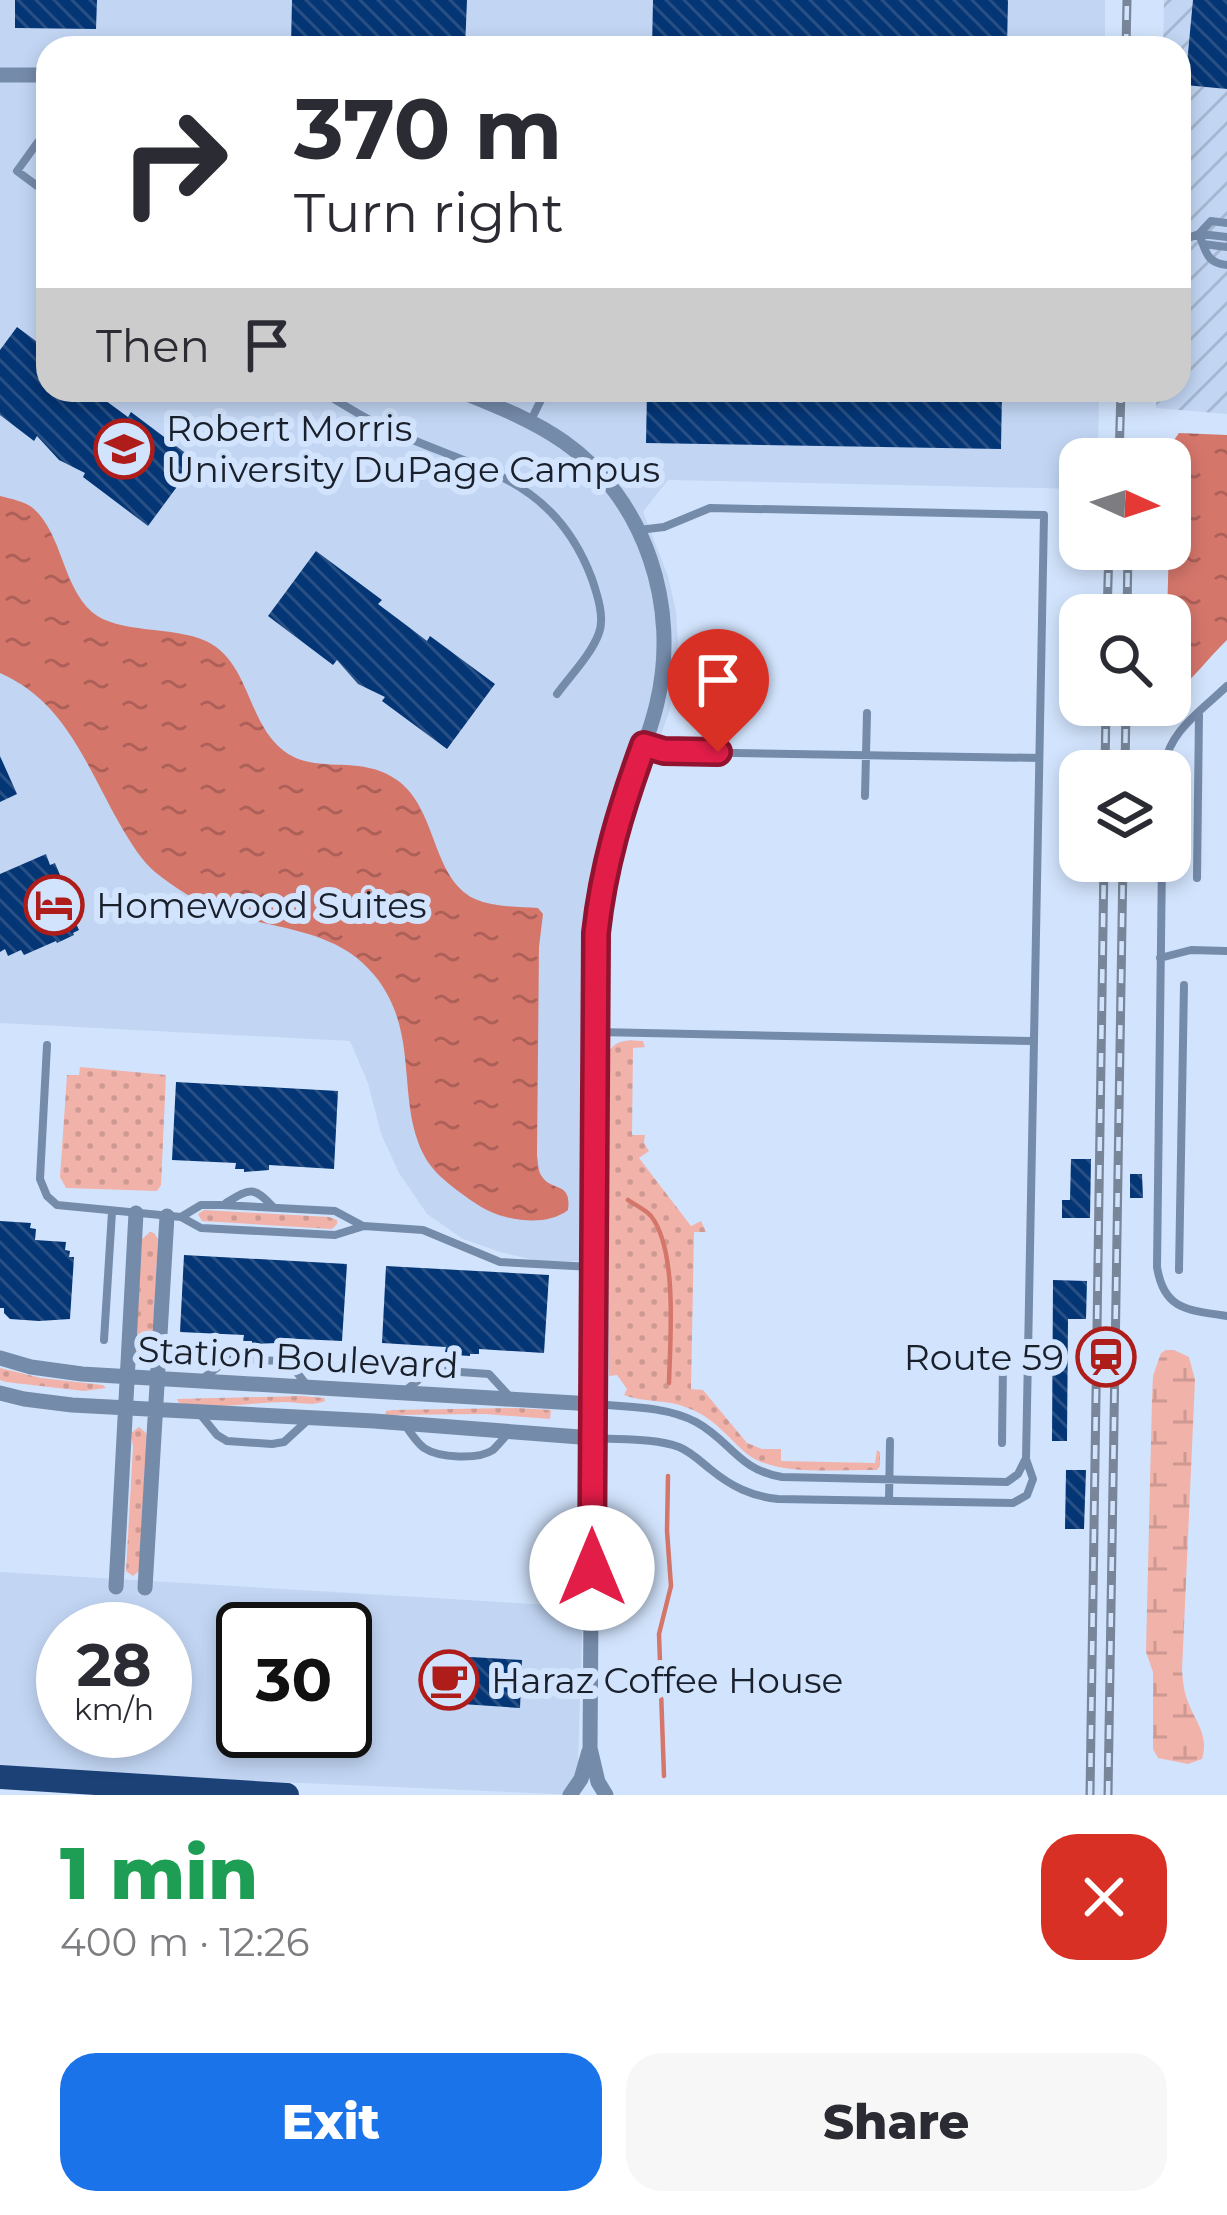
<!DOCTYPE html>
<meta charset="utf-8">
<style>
:root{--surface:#fff;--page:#f7f7f7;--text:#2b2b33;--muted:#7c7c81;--accent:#1a73e8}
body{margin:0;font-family:Montserrat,sans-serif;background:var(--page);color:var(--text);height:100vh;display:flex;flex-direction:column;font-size:45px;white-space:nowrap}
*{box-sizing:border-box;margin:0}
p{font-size:39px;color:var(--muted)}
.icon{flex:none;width:66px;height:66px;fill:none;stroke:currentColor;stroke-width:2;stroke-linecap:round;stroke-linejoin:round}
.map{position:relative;height:1795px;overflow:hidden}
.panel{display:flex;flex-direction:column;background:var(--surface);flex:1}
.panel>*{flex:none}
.guide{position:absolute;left:36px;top:36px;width:1155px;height:366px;border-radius:36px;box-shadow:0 6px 18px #0003;background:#fff;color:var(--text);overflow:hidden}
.needle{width:78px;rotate:93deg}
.tools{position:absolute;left:1059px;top:438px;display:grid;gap:24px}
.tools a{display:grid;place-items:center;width:132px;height:132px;border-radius:24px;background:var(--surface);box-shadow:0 6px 18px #0003;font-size:60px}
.speed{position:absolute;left:36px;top:1602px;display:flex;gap:24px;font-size:60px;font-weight:700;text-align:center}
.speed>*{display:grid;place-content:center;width:156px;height:156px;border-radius:50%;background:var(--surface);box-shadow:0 6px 18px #0003;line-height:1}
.speed small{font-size:30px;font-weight:400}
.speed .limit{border:6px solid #111;border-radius:18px;background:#fff;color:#111}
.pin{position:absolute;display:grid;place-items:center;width:102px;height:102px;color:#fff;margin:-123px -51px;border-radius:50% 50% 50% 0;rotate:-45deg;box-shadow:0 0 12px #0007}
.pin .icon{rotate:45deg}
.me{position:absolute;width:132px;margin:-66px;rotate:0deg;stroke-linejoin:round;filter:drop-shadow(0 0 9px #0008)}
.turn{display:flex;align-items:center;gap:42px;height:252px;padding:0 60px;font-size:54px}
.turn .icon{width:156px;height:156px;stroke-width:2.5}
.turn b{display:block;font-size:84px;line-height:102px}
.then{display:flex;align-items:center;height:114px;padding:0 60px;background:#0003;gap:24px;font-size:45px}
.round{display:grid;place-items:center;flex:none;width:126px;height:126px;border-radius:36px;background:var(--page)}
.head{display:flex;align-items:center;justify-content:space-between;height:204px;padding:0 60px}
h1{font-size:72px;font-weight:800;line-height:90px;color:#1e9e55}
.button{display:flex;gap:24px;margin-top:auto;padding:24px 60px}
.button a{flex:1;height:138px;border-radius:36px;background:var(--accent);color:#fff;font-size:48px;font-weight:800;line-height:138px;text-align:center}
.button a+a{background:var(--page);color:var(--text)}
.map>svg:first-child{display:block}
.built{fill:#c2d6f4;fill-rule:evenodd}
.industrial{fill:url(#industrial-furrows)}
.grass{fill:url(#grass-dots)}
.wetland{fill:url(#wetland-marsh)}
.water{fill:url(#water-ripples)}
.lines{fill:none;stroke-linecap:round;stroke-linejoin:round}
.stream{stroke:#d5766b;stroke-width:4.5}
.building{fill:url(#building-back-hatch)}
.lane{stroke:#758baa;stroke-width:8}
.street{stroke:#758baa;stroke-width:15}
.primary{stroke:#1b4177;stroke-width:24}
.rail-casing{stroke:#798699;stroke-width:9}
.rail{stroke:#d2e4fd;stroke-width:4.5;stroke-dasharray:14;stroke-linecap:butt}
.route-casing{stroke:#92132f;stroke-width:30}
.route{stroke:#e11d48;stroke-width:21}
.labels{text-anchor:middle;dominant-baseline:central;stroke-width:12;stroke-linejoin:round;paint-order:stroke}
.poi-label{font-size:36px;fill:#19202c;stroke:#d2e4fd;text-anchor:start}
.street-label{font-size:36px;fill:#19202c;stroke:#d2e4fd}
</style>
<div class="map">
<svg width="1227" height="1795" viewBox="0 0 1227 1795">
<defs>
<pattern id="industrial-furrows" width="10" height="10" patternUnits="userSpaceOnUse" patternTransform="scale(3)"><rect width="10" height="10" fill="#c2d6f4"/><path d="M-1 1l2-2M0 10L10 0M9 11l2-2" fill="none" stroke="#a6b7d1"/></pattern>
<pattern id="grass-dots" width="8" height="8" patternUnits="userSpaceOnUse" patternTransform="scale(3)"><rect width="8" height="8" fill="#f1b2a9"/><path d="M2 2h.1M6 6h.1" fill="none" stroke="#ce9992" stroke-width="1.8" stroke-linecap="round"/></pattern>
<pattern id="wetland-marsh" width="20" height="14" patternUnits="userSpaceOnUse" patternTransform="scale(3)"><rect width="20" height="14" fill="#f1b2a9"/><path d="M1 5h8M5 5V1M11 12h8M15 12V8" fill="none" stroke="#ce9992"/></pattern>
<pattern id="water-ripples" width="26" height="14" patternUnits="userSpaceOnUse" patternTransform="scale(3)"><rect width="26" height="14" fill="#d5766b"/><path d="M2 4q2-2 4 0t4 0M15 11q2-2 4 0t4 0" fill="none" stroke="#ac6058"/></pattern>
<pattern id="building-back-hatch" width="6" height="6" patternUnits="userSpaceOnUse" patternTransform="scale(3)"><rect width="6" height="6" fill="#043575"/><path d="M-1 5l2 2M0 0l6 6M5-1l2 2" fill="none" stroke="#285084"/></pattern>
</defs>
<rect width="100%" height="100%" fill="#d2e4fd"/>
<!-- built -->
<path class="built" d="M0,0H1105V48H48V390H1099L1098,459H1080V489L668,480L643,512L668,576L676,611L678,643L670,709L629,827L618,868L611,922L607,1261H538L500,1252L463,1239L427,1214L399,1173L381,1134L368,1083L350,1041L0,1023Z
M0,1572L583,1607L577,1795L0,1770ZM63,1629H165V1731H63ZM243,1629H345V1731H243Z"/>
<!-- industrial -->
<path class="industrial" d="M1164,0H1227V414L1156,408L1157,390H1179V48H1163Z"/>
<!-- grass -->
<path class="grass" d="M643,1041L645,1047L633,1048L632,1135H645L644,1143L649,1151L639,1158L691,1226L701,1221L706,1232H694L691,1389L703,1390L747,1443L762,1449H781V1461L875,1463L877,1450L880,1452V1466L877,1470C841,1469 776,1477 747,1454C727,1437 715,1418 688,1408C668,1399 645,1403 624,1395L627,1389L617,1375L609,1376L608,1053C615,1039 629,1040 643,1041Z
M80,1067L166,1075L161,1185L157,1191L66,1188L60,1177L67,1075H79Z
M204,1210L329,1217L337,1220V1224L332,1229L202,1221L198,1214Z
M150,1232L154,1233L158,1239L152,1352L145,1359L136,1356L135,1351L142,1239Z
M0,1368L41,1378L103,1385L106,1388L84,1391L6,1382L0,1380Z
M301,1396L324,1398L325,1401C313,1406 301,1403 287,1402C251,1402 214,1411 179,1403L177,1399Z
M516,1408L551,1410L550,1419L485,1414L385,1415L386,1411L393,1410Z
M139,1427L146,1433L147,1437L139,1571L133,1576L126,1571L133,1447L131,1433Z"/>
<!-- wetland -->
<path class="wetland" d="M1166,1350H1174L1189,1357L1195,1380L1182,1671C1183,1682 1184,1692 1188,1702C1196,1723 1209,1735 1202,1759L1188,1764L1158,1758L1153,1749V1672L1146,1652L1152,1398L1153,1376L1161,1353Z"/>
<!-- water -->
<path class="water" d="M1179,433L1227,435V640C1208,658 1192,682 1171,694L1170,615H1167L1172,443Z
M0,496C11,499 25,501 34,509C63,536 62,585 92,612C117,634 174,626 206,641C250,662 247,723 284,751C317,776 359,753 397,780C438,809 431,878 475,899C493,907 519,907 538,908L543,914L539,947L537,1156C538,1161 538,1171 541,1175C551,1193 572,1180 568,1210C551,1223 527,1222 506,1217C488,1213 473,1202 458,1191C446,1182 434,1172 426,1159C394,1103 422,1034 375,976C338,929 278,930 226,913C200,904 176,889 155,872C141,860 131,843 122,828C88,770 67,702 0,673Z"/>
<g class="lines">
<!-- stream -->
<path class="stream" d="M628,1200C635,1205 646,1210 651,1216C678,1251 670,1340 669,1383
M664,1776L659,1634L671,1586L667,1531L668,1476"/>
</g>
<!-- building -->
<path class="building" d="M15,0H97L96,29L15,28Z
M292,0H467L465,48L291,45Z
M653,0H1008L1007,48H652Z
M1193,0H1227V89L1185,85Z
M17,327L48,350V390H91L128,417L131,412L196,461L148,526L83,477L85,473L59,460L37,436L34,441L0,415V350Z
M647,390H1002L1001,449L646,443Z
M316,551L382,600L378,604L410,628L427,641L430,636L495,684L447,749L382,701L385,697L358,684L337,660L333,665L268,616Z
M0,756L17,794L0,802Z
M46,854L50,865L55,863L60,875L56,877L59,887L79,930L73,933L74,935L57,943L56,941L24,955L21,950L8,956L5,949L0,952V874Z
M176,1082L338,1091L334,1169L269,1165V1170L244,1172V1169H235L236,1163L172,1160Z
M1071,1159H1091L1090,1218H1062V1200H1070Z
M1130,1174H1142L1143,1198H1130Z
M0,1221L31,1223L30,1228L36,1229L35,1240L66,1242L65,1250L70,1251L69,1257H74L70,1319L39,1321L10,1319L4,1313V1308H0Z
M184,1255L347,1264L342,1341L278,1338L277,1343L252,1344V1341H243L244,1335L180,1332Z
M386,1266L549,1275L544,1353L479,1349V1354H470V1356L454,1355V1353L445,1352L446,1347L382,1343Z
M1053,1280L1087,1281L1086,1319H1068L1067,1441H1052Z
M1066,1470H1086L1084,1529H1065Z
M435,1655L522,1660L520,1708L432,1702Z"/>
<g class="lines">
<!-- lane -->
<path class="lane" d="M48,136L43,135L17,171L48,194
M1199,234C1206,251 1206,263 1227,265
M1201,234L1227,237
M1203,244L1227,247
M1179,246L1188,238L1199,234L1211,221L1227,223
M319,390C343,404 366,420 392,431C478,470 554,477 592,579C597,594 605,617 599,633C591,655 570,676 557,694
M531,420L546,390
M645,746L679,752L1039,758
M1164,771C1166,733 1201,711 1227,686
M865,796L867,713
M1162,861L1157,1267C1164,1311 1189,1310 1227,1316
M1197,878L1199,714
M1160,958L1191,950L1227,951
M597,1032L1034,1041
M47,1045L40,1179L47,1196L57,1205L181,1217L201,1228L335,1235L364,1226L423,1230L500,1262L592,1267
M226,1203C249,1189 253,1185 273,1207
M181,1217L201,1205H222L335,1211L363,1226
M1179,1270L1184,985
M104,1340L112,1212
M205,1377L228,1359L282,1361L292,1366L305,1383
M406,1390L431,1370L489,1374L511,1398
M593,1404C626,1407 666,1406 696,1422C731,1441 738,1470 782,1477L1007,1482L1018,1474L1025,1460
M200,1414L217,1435L227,1441L272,1444L284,1442L308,1420
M405,1425C411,1433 416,1442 424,1448C439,1458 478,1460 493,1450C496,1447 504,1438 507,1435
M594,1438C621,1440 654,1438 679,1447C691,1452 700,1461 710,1469C732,1487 751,1496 778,1499L1013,1503L1027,1495L1033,1479L1026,1459L1044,515L710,508L664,527L639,530
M1002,1443L1003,1363
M889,1501L890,1441"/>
<!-- street -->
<path class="street" d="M0,75H48
M457,390C494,405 531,419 564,442C646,500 680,607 657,703C648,742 631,778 618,816C606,854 600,893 596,933L590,1748L598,1782L606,1795
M0,1358L31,1367L82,1374L593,1404
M0,1393L24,1399L72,1405L374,1421L593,1438
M116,1587L136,1213
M145,1588L167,1216
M570,1795L581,1779L589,1751"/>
<!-- primary -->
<path class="primary" d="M0,1777L287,1795"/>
<defs>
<path id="rail" d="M1126,48L1127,0
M1119,459L1121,390
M1107,615L1109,549
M1127,615L1128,549
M1105,771L1106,705
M1125,771L1126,705
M1090,1795L1104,861
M1108,1795L1123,861"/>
</defs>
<!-- rail casing -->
<use href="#rail" class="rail-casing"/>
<!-- rail -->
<use href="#rail" class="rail"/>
</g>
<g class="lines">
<defs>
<path id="route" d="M592,1568L596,933C603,867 621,808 644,745L664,751L718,752"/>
</defs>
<!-- route casing -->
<use href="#route" class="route-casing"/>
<!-- route -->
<use href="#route" class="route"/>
</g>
<!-- icons -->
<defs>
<symbol id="university-ring" viewBox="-11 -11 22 22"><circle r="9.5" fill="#d2e4fd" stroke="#ae1d1a" stroke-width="1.5"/><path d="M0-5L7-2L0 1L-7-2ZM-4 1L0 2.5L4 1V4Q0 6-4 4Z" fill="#ae1d1a"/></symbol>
<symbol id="hotel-ring" viewBox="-11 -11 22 22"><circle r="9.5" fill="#d2e4fd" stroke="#ae1d1a" stroke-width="1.5"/><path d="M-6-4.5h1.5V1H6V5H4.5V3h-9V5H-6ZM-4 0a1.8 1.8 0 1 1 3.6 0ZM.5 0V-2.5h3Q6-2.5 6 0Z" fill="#ae1d1a"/></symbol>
<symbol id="station-ring" viewBox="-11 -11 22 22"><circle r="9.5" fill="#d2e4fd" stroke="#ae1d1a" stroke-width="1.5"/><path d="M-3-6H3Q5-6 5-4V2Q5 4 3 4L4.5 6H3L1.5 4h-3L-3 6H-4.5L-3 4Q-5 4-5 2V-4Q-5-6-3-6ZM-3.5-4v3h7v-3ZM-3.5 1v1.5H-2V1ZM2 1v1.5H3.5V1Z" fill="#ae1d1a"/></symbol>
<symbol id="cafe-ring" viewBox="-11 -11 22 22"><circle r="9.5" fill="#d2e4fd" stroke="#ae1d1a" stroke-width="1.5"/><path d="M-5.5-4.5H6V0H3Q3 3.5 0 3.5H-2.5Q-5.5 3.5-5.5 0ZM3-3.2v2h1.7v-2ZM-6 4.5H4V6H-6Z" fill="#ae1d1a"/></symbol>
</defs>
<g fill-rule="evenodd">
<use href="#university-ring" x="91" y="416" width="66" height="66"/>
<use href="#hotel-ring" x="21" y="872" width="66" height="66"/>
<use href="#station-ring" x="1073" y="1324" width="66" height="66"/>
<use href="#cafe-ring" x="416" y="1647" width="66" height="66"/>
</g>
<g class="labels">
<!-- poi labels -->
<g class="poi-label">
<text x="166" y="428">Robert Morris<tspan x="166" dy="41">University DuPage Campus</tspan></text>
<text x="96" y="905">Homewood Suites</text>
<text x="1064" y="1357" text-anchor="end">Route 59</text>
<text x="491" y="1680">Haraz Coffee House</text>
</g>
<!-- street labels -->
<g class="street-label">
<text transform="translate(298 1357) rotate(3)">Station Boulevard</text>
</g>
</g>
</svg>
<div class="tools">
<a><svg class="needle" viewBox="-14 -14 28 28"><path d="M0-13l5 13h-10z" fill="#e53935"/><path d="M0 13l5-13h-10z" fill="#7c7c81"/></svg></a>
<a><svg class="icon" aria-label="search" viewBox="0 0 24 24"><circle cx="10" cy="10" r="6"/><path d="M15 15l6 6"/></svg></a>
<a><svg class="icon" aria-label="layers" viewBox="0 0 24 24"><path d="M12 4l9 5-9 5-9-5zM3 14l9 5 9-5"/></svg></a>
</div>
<div class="speed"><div>28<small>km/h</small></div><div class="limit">30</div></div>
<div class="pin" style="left:718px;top:752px;background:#d93025"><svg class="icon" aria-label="arrive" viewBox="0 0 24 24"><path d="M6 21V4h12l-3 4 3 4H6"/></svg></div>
<svg class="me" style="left:592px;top:1568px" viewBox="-20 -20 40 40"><circle r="19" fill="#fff"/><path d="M0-13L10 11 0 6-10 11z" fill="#e11d48"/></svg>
<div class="guide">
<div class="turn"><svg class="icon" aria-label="right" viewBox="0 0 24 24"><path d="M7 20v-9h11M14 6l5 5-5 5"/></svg><div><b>370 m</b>Turn right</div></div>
<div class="then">Then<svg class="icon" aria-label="arrive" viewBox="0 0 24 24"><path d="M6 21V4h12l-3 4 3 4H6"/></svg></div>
</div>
</div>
<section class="panel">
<div class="head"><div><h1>1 min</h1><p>400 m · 12:26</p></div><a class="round" style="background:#d93025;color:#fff"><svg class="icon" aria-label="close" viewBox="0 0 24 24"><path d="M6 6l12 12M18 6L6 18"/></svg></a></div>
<div class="button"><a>Exit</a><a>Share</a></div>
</section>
